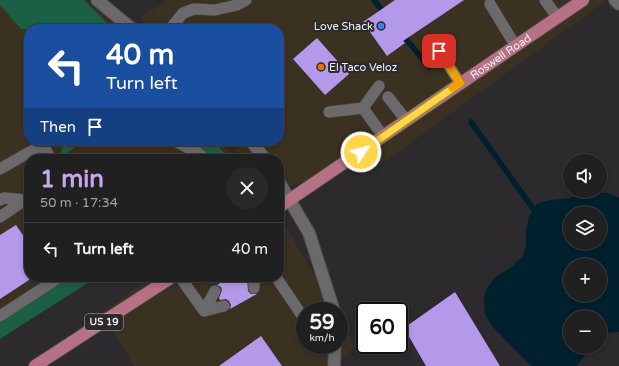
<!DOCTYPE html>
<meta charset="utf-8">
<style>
:root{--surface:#212021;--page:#29282a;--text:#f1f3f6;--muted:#a2a3a5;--line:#3e3e3f;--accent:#c8a6ef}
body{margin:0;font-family:"Varela Round",sans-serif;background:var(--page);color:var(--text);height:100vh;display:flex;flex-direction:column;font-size:15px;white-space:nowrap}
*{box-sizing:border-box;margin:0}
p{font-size:13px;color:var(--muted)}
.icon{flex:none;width:22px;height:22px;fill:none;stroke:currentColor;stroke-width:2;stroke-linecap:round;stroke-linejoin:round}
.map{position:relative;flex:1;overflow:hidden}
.details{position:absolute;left:24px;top:154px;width:260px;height:128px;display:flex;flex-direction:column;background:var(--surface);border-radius:16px;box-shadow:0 2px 6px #0003,0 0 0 1px var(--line)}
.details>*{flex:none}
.banner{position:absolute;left:24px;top:24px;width:260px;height:122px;border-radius:16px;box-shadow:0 2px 6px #0003,0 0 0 1px var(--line);background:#1a4fa0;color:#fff;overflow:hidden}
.buttons{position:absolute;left:563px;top:154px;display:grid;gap:8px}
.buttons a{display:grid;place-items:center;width:44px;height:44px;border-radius:50%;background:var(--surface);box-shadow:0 2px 6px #0003,0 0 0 1px var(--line);font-size:20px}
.speed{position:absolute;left:296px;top:302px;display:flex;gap:8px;font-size:20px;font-weight:700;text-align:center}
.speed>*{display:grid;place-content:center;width:52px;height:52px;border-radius:50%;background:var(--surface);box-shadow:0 2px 6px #0003,0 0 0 1px var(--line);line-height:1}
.speed small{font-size:10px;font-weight:400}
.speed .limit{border:2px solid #111;border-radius:6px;background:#fff;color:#111}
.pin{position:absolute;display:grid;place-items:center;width:34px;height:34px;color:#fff;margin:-17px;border-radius:8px;box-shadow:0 2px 6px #0006}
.me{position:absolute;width:44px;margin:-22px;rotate:55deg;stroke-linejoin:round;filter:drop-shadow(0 0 3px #0008)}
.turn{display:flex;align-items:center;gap:14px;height:84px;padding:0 16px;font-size:18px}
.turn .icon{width:52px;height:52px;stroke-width:2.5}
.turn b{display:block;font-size:28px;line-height:34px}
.then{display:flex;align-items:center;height:38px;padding:0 16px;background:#0003;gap:8px;font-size:15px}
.round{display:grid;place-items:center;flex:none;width:42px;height:42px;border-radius:21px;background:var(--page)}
.overview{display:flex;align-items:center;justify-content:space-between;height:68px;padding:0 16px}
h1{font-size:24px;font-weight:700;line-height:30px;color:var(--accent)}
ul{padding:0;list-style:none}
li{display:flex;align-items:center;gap:12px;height:52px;padding:0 16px;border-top:1px solid var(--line)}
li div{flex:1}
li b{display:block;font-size:15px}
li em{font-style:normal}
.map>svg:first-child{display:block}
.commercial{fill:#3a3121}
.green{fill:#1b5f44}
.water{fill:#00202e;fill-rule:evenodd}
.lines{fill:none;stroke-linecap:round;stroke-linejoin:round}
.stream{stroke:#00202e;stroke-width:5.5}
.building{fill:#b499eb}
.lane-casing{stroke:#4a484a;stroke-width:12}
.street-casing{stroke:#4a484a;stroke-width:14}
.primary-casing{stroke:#4a484a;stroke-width:14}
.lane{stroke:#6b696b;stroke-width:11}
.street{stroke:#6b696b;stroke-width:12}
.primary{stroke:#b77185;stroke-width:12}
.route-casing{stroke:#a68a30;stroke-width:10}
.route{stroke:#ffd54a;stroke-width:7}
.slow{stroke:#f59e0b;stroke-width:7}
.shop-dot{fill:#3f7fe0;stroke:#2c2a2c;stroke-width:1.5}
.food-dot{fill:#e8710a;stroke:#2c2a2c;stroke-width:1.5}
.labels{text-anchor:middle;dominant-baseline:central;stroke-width:4;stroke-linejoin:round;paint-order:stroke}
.shield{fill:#2c2a2c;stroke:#b7b5b7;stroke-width:1}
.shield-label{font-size:10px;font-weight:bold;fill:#f3f1f3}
.poi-label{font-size:11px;fill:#f3f1f3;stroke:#2c2a2c;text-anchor:end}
.street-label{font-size:11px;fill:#f3f1f3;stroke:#2c2a2c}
</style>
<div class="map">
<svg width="619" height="366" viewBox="0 0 619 366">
<rect width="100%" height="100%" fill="#2c2a2c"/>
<!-- commercial -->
<path class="commercial" d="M0,0H85L120,29H29V141H221L236,159H29V277H96L0,339Z
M168,0H607L387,160L279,189V159H242L229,141H279V29H150L141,17Z
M279,215L335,311H305V345H339V318L356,347L329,366H134L102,313L151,277H279Z"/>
<!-- green -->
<path class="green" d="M0,0H84L113,29H29V30L21,29L0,5Z
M66,141H86L61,156L62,146Z
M190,141H214L229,159H208L194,147Z
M64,277H97L0,339V319Z"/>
<!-- water -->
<path class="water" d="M588,192L608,193L619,198V332L605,333L600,339V317H570V347H593L576,366H532L523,358L492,326L485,314L484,300L486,290L496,276L509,269L523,256L526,245V230L529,216L537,204L550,200L570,198ZM570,213H600V243H570ZM570,265H600V295H570Z"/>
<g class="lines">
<!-- stream -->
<path class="stream" d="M374,0L385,14
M402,34L429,67
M471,122L534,210"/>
</g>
<!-- building -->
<path class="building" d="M395,0H464L403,41L405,43L387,56L363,22Z
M317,38L349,74L325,95L293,59Z
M16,225L29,244V280L0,299V235Z
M230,277H247L248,291L251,294H257L230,309L231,305L229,301L226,299L220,300L219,298L222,290L221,287L217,285Z
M455,292L500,366H426L404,328Z
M261,336L282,366H219Z"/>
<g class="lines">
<defs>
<path id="lane" d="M545,0L557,17
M490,4L515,45
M170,29L183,13L194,9L215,10L237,5L246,0
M433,41L460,83
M388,97L406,120
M363,108L379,86
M329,112L363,108L383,136
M175,141L198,153L205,159
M43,145L51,159
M0,169L49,141
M0,200L4,198L25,200
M0,217L25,200
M180,277L204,311L224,306
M276,277L301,314H305
M254,288V278L256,277
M204,311L215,291
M0,316L60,277"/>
<path id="street" d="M97,0L132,29
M615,0L619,4
M251,141L265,159
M279,182L309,233L334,311
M334,366L335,345"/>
<g id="primary">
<path id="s1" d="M279,207L583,0"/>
<path d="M35,366L172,277"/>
</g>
</defs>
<!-- lane casing -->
<use href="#lane" class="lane-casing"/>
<!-- street casing -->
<use href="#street" class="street-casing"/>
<!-- primary casing -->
<use href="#primary" class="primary-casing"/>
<!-- lane -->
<use href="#lane" class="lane"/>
<!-- street -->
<use href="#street" class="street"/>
<!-- primary -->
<use href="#primary" class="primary"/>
</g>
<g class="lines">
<defs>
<path id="route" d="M361,152L460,83L439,51"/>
</defs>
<!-- route casing -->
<use href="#route" class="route-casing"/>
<!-- route -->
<use href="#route" class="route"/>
<!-- slow -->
<path class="slow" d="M448,64L460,83L452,88"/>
</g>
<!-- markers -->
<circle class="shop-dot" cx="381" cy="26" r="4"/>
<circle class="food-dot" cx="321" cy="67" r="4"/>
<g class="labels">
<!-- shield labels -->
<rect class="shield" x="85" y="314" width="38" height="16" rx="3"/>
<g class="shield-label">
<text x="104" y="322">US 19</text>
</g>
<!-- poi labels -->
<g class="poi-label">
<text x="373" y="26">Love Shack</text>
<text x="329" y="67" text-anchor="start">El Taco Veloz</text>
</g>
<!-- street labels -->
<g class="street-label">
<text stroke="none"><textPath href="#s1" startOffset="268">Roswell Road</textPath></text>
</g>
</g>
</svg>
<div class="buttons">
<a><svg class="icon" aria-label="sound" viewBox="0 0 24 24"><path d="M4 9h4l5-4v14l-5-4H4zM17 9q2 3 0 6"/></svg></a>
<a><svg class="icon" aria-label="layers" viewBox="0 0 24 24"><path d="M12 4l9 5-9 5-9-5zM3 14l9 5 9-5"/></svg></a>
<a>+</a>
<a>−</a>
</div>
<div class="speed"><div>59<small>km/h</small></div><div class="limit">60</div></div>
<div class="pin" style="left:439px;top:51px;background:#d93025"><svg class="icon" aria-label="arrive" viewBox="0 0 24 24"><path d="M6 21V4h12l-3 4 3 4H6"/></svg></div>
<svg class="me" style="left:361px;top:152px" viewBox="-20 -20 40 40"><circle r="17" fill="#ffd54a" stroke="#fff" stroke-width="3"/><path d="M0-11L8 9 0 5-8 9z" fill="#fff"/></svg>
<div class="banner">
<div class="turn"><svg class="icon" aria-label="left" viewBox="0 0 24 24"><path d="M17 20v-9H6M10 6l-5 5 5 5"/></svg><div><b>40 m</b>Turn left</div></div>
<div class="then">Then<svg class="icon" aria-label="arrive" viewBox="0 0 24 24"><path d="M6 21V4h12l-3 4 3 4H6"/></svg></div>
</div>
<section class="details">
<div class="overview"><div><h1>1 min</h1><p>50 m · 17:34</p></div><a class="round"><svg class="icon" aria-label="close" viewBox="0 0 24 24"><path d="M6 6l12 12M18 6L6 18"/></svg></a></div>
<ul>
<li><svg class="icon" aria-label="left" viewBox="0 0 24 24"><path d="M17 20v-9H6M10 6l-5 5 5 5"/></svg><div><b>Turn left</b></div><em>40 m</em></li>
</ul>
</section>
</div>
